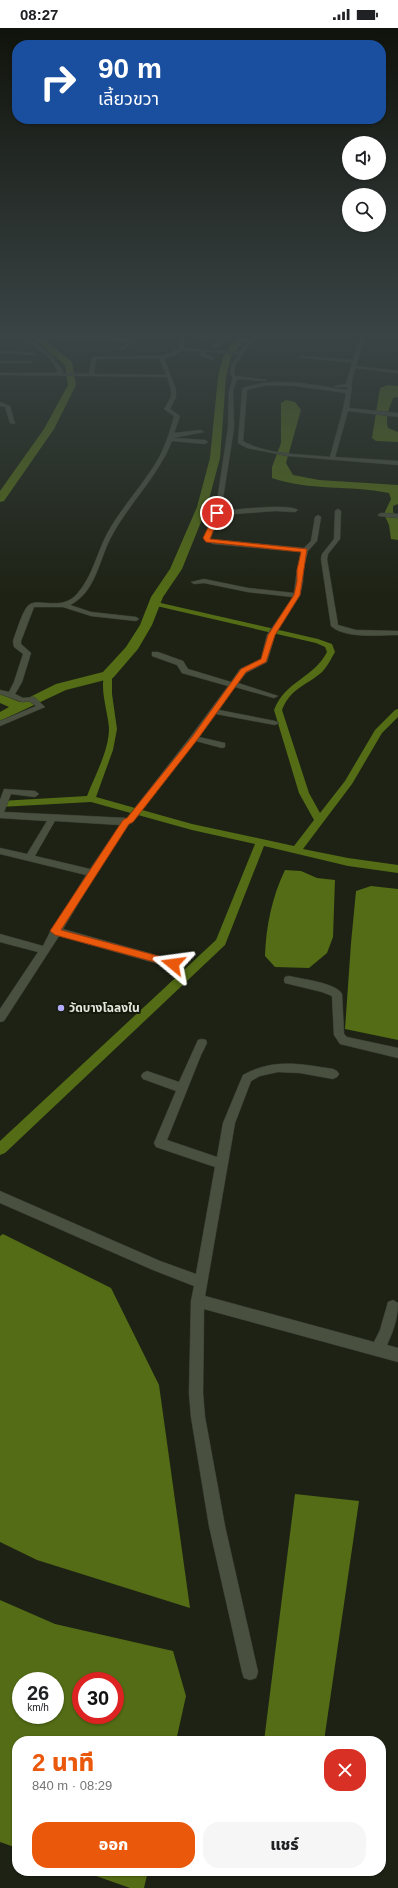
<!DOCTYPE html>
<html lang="th">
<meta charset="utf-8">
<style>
:root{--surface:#fff;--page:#f6f6f6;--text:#202124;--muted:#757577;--accent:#ea580c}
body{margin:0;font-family:Arial,"Noto Sans Thai",sans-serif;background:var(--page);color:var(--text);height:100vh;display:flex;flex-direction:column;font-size:15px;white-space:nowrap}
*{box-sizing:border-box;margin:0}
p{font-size:13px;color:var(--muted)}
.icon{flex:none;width:22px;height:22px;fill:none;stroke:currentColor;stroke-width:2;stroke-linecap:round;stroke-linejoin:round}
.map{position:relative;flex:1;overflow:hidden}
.drawer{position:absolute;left:12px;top:1708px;width:374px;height:140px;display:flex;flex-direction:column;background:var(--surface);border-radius:16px;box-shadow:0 1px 3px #0004}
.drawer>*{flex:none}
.banner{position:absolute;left:12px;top:12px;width:374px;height:84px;border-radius:16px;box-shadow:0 1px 3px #0004;background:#1a4fa0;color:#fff;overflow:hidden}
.tools{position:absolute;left:342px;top:108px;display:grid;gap:8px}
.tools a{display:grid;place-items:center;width:44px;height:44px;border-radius:50%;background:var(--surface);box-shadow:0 1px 3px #0004;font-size:20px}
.speed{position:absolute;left:12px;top:1644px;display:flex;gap:8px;font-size:20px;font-weight:700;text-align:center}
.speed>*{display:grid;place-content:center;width:52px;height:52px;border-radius:50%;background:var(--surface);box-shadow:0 1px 3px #0004;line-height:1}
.speed small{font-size:10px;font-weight:400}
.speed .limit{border:6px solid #d22;background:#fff;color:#111}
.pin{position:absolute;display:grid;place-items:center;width:34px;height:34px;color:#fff;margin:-17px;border:2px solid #fff;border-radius:50%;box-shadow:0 1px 4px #0007}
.me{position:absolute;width:44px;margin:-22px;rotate:286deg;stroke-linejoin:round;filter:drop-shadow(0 0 3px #0008)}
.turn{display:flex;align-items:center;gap:14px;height:84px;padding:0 20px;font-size:18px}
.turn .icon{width:52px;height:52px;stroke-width:2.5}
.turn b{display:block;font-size:28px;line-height:34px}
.round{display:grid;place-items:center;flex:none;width:42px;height:42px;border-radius:16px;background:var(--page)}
.headline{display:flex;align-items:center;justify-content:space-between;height:68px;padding:0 20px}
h1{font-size:24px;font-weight:800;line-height:30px;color:var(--accent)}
.button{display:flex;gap:8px;margin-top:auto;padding:8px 20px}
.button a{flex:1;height:46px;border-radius:16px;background:var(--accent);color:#fff;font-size:16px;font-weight:800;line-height:46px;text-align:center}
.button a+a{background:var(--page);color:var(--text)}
.status{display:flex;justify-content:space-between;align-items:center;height:28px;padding:0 20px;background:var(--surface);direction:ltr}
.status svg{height:11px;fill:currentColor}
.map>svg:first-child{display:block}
.water{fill:#536c15;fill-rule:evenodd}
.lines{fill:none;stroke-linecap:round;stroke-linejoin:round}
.canal{fill:#536c15;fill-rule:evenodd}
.river{fill:#536c15;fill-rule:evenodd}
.street-casing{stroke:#373c32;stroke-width:1}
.street{fill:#4a5040;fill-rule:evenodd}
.route{fill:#ea580c;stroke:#983908}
.poi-dot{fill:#b1adfa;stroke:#14190b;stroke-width:1.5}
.labels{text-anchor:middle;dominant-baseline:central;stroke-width:4;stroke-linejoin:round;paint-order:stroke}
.poi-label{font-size:12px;font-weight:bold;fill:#e2e6dc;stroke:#14190b;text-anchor:start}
</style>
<div class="status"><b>08:27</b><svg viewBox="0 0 49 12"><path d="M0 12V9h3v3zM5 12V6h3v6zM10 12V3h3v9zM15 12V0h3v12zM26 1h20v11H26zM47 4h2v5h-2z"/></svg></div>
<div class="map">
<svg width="398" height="1860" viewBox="0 0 398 1860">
<rect width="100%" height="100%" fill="#1d2214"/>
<!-- water -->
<path class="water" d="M388,357L398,358V369L393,370C389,381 385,389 388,400L398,404V414L376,413L372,410L380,360Z
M286,372L295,374L301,382L286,435L293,447L319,452L398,457V476L393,478V484L398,490V512L391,511L389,497L384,486L391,471L389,465C349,457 310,463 272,450V439L281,415V375Z
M285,842L301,843L317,850L335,852L333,909L327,925L309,940L275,939L265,928C266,898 272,869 285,842Z
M371,858L398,861V1012L345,1001L351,915L356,863Z
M3,1206L111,1260L159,1357L190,1580L37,1532L0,1514V1208Z
M295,1466L359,1473L324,1713H264Z
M0,1572L55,1596L173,1623L186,1668L176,1713H17V1820L0,1814ZM21,1653H55V1687H21ZM81,1653H115V1687H81Z
M82,1843H148L144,1860H130Z"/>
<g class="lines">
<!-- canal -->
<path class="canal" d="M152,573L318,611L332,616L335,624C331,631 328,637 323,643C307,658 291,659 282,682L309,765L320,785L345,753L375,702L395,682L398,681V689L382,705L352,756L303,821L348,830L398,837V845L348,838L264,818L225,917L5,1125L0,1127V1113L216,912L255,816L192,802L91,774L0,779V773L87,768C95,747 109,723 109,700C108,684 99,660 105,645H111L112,647V666L117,701L113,722L96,769L192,796L294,818L314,792L299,765L274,682C286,652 313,651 327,624L325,619L316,615L152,577Z"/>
<!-- river -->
<path class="river" d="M32,309H41L72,334L76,357L54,401L4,473L0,474V463L44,401L68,357L65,337Z
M241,309H250L241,316L231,329L226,349L220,430L207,479L182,541L163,569L152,597L138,621L113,650L66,662L0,693V684L9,679L0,675V666L20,674L56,656L103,644L126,619L140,597L151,569L170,541L197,479L210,430L218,349L223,329L235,312Z"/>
<defs>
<path id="street" d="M23,309H27L51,327L63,343L61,345L89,346L92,329L161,328L171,325L179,320L182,309H186L184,320L238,324L253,309H257L243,325L244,326L236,335L234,346L236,348L267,352L265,353L237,351L233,363L234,400L221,483C236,482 288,475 298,482L295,484L275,483L220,487L210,511L304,520L311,513L315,489L318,487L321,489L317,513L308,523L303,542V553L300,567L275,607L267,634L246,645L238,655L278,668L274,670L235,659L219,682L275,693L279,695L275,697L216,686L199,709L225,715V719L222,720L196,713L133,794L129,796L95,847L63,901L177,933L178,936L177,939L173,940L59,908L4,993L0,994V981L38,924L0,914V906L43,918L52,900H54L86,847L0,826V820L27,826L47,793L0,790V772L4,761L35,763L39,766L35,769L11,766L4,784L127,790L191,708L228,658L182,645L177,637L152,628V624H158L183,633L188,641L231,654L240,641L261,631L267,607L293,569L248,564L204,555L194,556L191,554L204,551L248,560L294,565L297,542L301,524L213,516L204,512L216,480L228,400L229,363L233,349L230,346L232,335L239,327L206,323L205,326L214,330L212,332L200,328L201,323L182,322L175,327L164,330L176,362V369L170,381L180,388L174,405L201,402L204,404L173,410L205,412L208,414L205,416L172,413C158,449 128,476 110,511C99,533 95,565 70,577L91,584L136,589L139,591L136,593L91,588L63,579H34L21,613V616L31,625L22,654L15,666L23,670L34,669L45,679L0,698V693L36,678L29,673L22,674L0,666V662L9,664L14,654L23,626L14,619L13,613C16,605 23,581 29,577C38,569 61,584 77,566C93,548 97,524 108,504C122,479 142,458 157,433C165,419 170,404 174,388L164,381C173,367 173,365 167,349L0,347V345H54L58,343L48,329ZM159,330L166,347L94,346L96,331ZM55,793L120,797L90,841L35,828Z
M49,309L130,311L132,309H136L125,321L107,320L124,319L128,313L61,312Z
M187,309H200L220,312L218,313Z
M227,309H232L216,320H212V318Z
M360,309H364L356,338L398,343V345L355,340L351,357L352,358L349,380L398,385V389L348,383L335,429L398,433V437L288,428L247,420L238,415L242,364L243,360C277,348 313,357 347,362V359H336L334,358L346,356L352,335L298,329L300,328L353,332ZM267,357L295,358L346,365L343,381L330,429C302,426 267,427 243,413L247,362Z
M0,323L34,325L36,326L34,327L0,325Z
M0,333H30L32,334L30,335H0Z
M0,374L10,378L15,396L10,395L5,379L0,378Z
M338,481L341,483L340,511L328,526L327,531L338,597L356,602L398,603V607C380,607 345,611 331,598L321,531L322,526L334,511L335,483Z
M381,485L398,486V490L379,488L378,487Z
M289,948C301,951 337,955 342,966L344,1006L347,1009L398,1020V1030L340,1016L334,1007L332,968L322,964L285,955L284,952L285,949Z
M202,1011L206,1012L207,1015L201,1027L167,1112L217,1129L223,1095L243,1047C273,1030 301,1036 333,1041L337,1043L339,1046L337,1049L333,1051L300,1045L278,1044L260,1048L251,1053L235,1095L205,1268L374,1314L380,1302L388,1274L393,1272L398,1275C398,1290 393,1304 387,1317L398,1320V1334L204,1281L203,1365L205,1389L225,1498L258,1644L256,1650L250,1652L244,1650L242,1644L209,1498L191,1389L189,1365L191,1273L194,1258L153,1242L0,1175V1163L160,1233L196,1246L215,1139L156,1119L154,1115L176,1063L143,1051L141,1048L143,1045L147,1043L179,1054L198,1012Z"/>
</defs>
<!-- street casing -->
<use href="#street" class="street-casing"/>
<!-- street -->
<use href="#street" class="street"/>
</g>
<!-- sky -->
<linearGradient id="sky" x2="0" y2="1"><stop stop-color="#10130b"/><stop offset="0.54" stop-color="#3a4445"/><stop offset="1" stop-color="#3a4445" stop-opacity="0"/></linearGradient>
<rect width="398" height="569" fill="url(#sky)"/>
<!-- route -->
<path class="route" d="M217,483L220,485L210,511L307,521L300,567L275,607L266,634L246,644L197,712L133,794L129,796L61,902L177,933L178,936L173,939L55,907L50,903L123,792L127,790L192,709L241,641L261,631L268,607L294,567L297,553V542L301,524L206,514L203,510L215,485Z"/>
<!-- markers -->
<circle class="poi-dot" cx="61" cy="980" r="4"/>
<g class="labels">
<!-- poi labels -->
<g class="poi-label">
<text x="69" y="980">วัดบางโฉลงใน</text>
</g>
</g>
</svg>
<div class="tools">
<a><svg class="icon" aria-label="sound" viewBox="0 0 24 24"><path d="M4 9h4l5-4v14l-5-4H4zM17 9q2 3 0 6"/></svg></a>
<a><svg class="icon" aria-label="search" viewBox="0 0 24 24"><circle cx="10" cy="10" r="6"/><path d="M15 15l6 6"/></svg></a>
</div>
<div class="speed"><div>26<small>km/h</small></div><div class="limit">30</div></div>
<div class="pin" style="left:217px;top:485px;background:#d93025"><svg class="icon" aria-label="arrive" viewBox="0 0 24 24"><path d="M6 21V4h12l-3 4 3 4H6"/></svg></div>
<svg class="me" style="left:173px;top:936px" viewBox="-20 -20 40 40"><path d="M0-17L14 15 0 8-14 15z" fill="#ea580c" stroke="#fff" stroke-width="4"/></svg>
<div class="banner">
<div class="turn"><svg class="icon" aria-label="right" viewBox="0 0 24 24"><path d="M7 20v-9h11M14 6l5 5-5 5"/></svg><div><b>90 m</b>เลี้ยวขวา</div></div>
</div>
<section class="drawer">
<div class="headline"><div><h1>2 นาที</h1><p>840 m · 08:29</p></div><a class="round" style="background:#d93025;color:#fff"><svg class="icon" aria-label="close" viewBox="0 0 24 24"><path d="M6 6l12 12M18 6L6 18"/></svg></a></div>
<div class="button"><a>ออก</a><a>แชร์</a></div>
</section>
</div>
